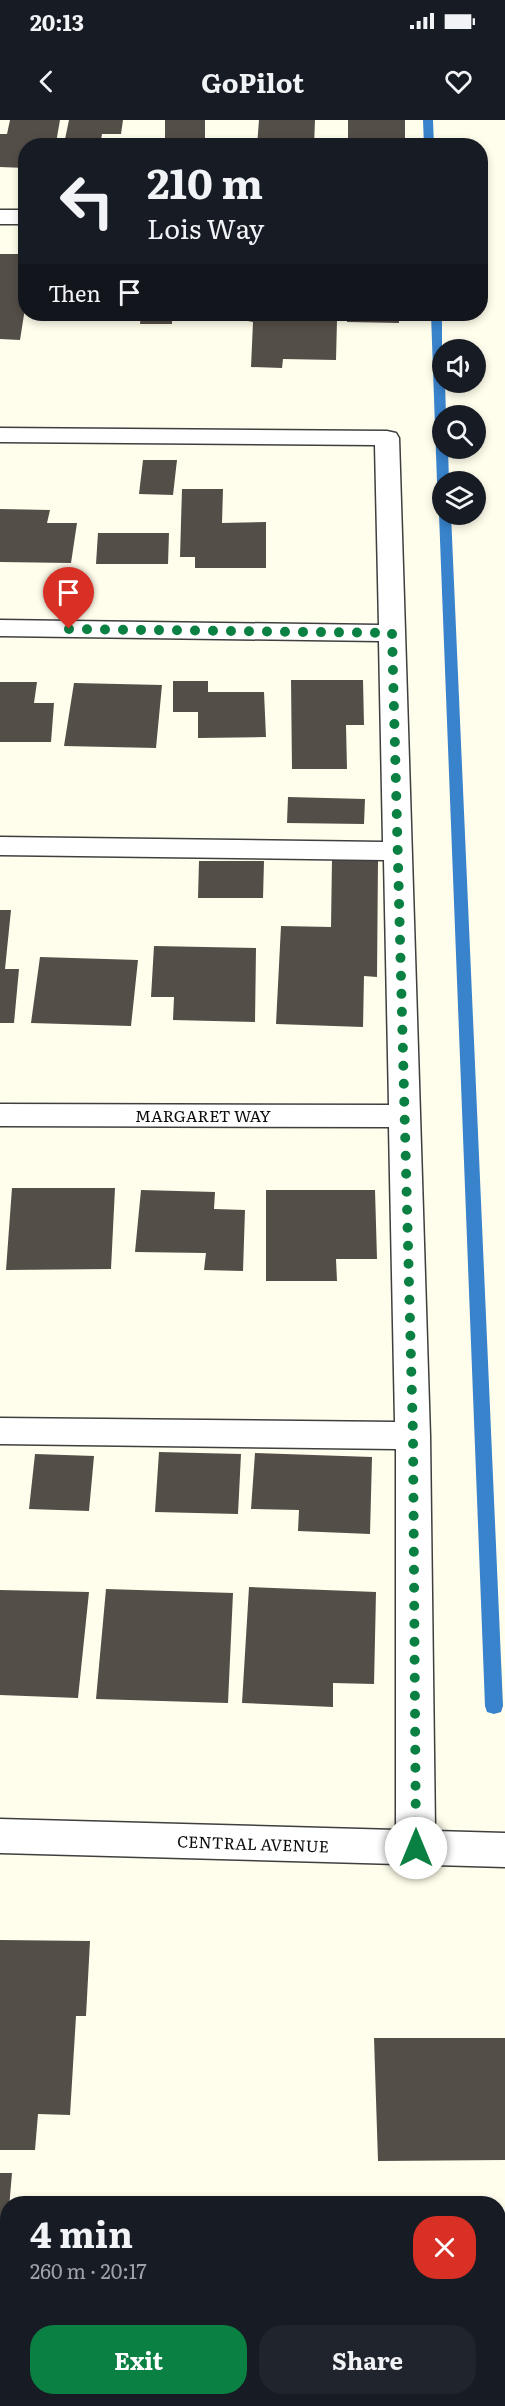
<!DOCTYPE html>
<meta charset="utf-8">
<style>
:root{--surface:#171b24;--page:#20242c;--text:#f1f3f6;--muted:#9ea1a6;--accent:#0b8043}
body{margin:0;font-family:Literata,serif;background:var(--page);color:var(--text);height:100vh;display:flex;flex-direction:column;font-size:22px;white-space:nowrap}
*{box-sizing:border-box;margin:0}
p{font-size:20px;color:var(--muted)}
.icon{flex:none;width:33px;height:33px;fill:none;stroke:currentColor;stroke-width:2;stroke-linecap:round;stroke-linejoin:round}
.map{position:relative;flex:1;overflow:hidden}
.details{position:absolute;left:0px;top:2076px;width:506px;height:210px;display:flex;flex-direction:column;background:var(--surface);border-radius:24px 24px 0 0;box-shadow:0 3px 9px #0003}
.details>*{flex:none}
.top-card{position:absolute;left:18px;top:18px;width:470px;height:183px;border-radius:24px;box-shadow:0 3px 9px #0003;background:#171b24;color:var(--text);overflow:hidden}
.buttons{position:absolute;left:432px;top:219px;display:grid;gap:12px}
.buttons a{display:grid;place-items:center;width:54px;height:54px;border-radius:50%;background:var(--surface);box-shadow:0 3px 9px #0003;font-size:30px}
.pin{position:absolute;display:grid;place-items:center;width:51px;height:51px;color:#fff;margin:-62px -26px;border-radius:50% 50% 50% 0;rotate:-45deg;box-shadow:0 0 6px #0007}
.pin .icon{rotate:45deg}
.me{position:absolute;width:66px;margin:-33px;rotate:0deg;stroke-linejoin:round;filter:drop-shadow(0 0 4px #0008)}
.turn{display:flex;align-items:center;gap:21px;height:126px;padding:0 30px;font-size:27px}
.turn .icon{width:78px;height:78px;stroke-width:2.5}
.turn b{display:block;font-size:42px;line-height:51px}
.then{display:flex;align-items:center;height:57px;padding:0 30px;background:#0003;gap:12px;font-size:22px}
.round{display:grid;place-items:center;flex:none;width:63px;height:63px;border-radius:24px;background:var(--page)}
.summary{display:flex;align-items:center;justify-content:space-between;height:102px;padding:0 30px}
h1{font-size:36px;font-weight:700;line-height:45px}
.primary-button{display:flex;gap:12px;margin-top:auto;padding:12px 30px}
.primary-button a{flex:1;height:69px;border-radius:24px;background:var(--accent);color:#fff;font-size:24px;font-weight:700;line-height:69px;text-align:center}
.primary-button a+a{background:var(--page);color:var(--text)}
.status{display:flex;justify-content:space-between;align-items:center;height:42px;padding:0 30px;background:var(--surface);direction:ltr}
.status svg{height:16px;fill:currentColor}
header{display:flex;justify-content:space-between;align-items:center;height:78px;padding:0 30px;background:var(--surface);font-size:27px;font-weight:700}
.map>svg:first-child{display:block}
.lines{fill:none;stroke-linecap:round;stroke-linejoin:round}
.stream{fill:#3883cc;fill-rule:evenodd}
.building{fill:#544e48}
.minor-casing{stroke:#3f3f3f;stroke-width:3}
.minor{fill:#fff;fill-rule:evenodd}
.route{stroke:#0b8043;stroke-width:10;stroke-dasharray:0 18}
.labels{text-anchor:middle;dominant-baseline:central;stroke-width:6;stroke-linejoin:round;paint-order:stroke}
.street-label{font-size:16px;fill:#0c0c0c;stroke:#fff}
</style>
<div class="status"><b>20:13</b><svg viewBox="0 0 49 12"><path d="M0 12V9h3v3zM5 12V6h3v6zM10 12V3h3v9zM15 12V0h3v12zM26 1h20v11H26zM47 4h2v5h-2z"/></svg></div>
<header><svg class="icon" aria-label="back" viewBox="0 0 24 24"><path d="M15 5l-7 7 7 7"/></svg>GoPilot<svg class="icon" aria-label="heart" viewBox="0 0 24 24"><path d="M12 20l-8-8c-3-5 5-10 8-4 3-6 11-1 8 4z"/></svg></header>
<div class="map">
<svg width="505" height="2286" viewBox="0 0 505 2286">
<rect width="100%" height="100%" fill="#fffdeb"/>
<g class="lines">
<!-- stream -->
<path class="stream" d="M423,0H433L434,26H424Z
M431,194H442V262H445L446,296H442V328H448L449,362H442V366L437,362Z
M442,391V394H451L503,1586L501,1592L494,1594L487,1592L485,1586L439,394Z"/>
</g>
<!-- building -->
<path class="building" d="M10,0H60L56,23L26,26V48L0,47V14H7Z
M69,0H123L121,14H102L100,25L64,24Z
M165,0H205V24H165Z
M259,0H315L314,26H257Z
M348,0H405V26H348Z
M0,134H26V182L20,220L0,219Z
M141,194H236V198L172,196V204H140Z
M249,194H298V200H337L336,240L283,239L282,248L251,247L253,202L248,201Z
M347,194H399V203L347,202Z
M143,340H177L173,375L139,374Z
M182,369H223L222,403L266,402V448H195V437H180Z
M0,389L50,390L47,403H77L71,443L0,442Z
M98,413H169L168,444H96Z
M291,560H363L364,605H346L347,649H292Z
M173,561H208V572H264L266,617L198,618V592H173Z
M0,562H37L34,583H54L51,622H0Z
M74,563L162,565L156,628L64,626Z
M288,677L365,679L364,704L287,703Z
M332,739L378,740L377,857L364,856L363,907L276,904L281,806L331,807Z
M199,741H264L263,778H198Z
M0,790H11L5,849H19L14,903H0Z
M154,826L256,828L255,902L173,900L174,877H151Z
M40,837L138,840L131,906L31,903Z
M12,1068H115L111,1149L6,1150Z
M141,1070L215,1072L214,1089L245,1090L243,1151L204,1150L206,1133L135,1132Z
M266,1070H375L377,1139H336L337,1161H266Z
M159,1332L241,1334L238,1394L155,1392Z
M255,1333L372,1337L370,1414L298,1411L299,1390L251,1389Z
M35,1334L94,1336L89,1391L29,1389Z
M249,1467L376,1472L374,1564L333,1563V1587L242,1583Z
M106,1469L233,1473L228,1583L96,1579Z
M0,1470L89,1472L78,1578L0,1575Z
M0,1820L90,1821L86,1896H76L70,1995L38,1994L35,2030H0Z
M374,1918H505V2040L378,2041Z
M0,2053H12L6,2123L8,2189L0,2188Z
M498,2174H505V2246L498,2245Z
M0,2240H8V2278H40V2286H0Z"/>
<g class="lines">
<defs>
<path id="minor" d="M0,90H26V104H0Z
M0,308L387,311L396,313L399,318L430,1316L435,1711L505,1713V1747L0,1733V1699L396,1710V1329L0,1324V1298L395,1302L389,1007L0,1006V984L389,985L384,740L0,735V717L383,722L379,521L0,516V500L379,505L375,325L0,322Z"/>
</defs>
<!-- minor casing -->
<use href="#minor" class="minor-casing"/>
<!-- minor -->
<use href="#minor" class="minor"/>
</g>
<g class="lines">
<!-- route -->
<path class="route" d="M69,509L392,513L413,1316L416,1728"/>
</g>
<g class="labels">
<!-- street labels -->
<g class="street-label">
<text x="203" y="995">MARGARET WAY</text>
<text transform="translate(253 1723) rotate(2)">CENTRAL AVENUE</text>
</g>
</g>
</svg>
<div class="buttons">
<a><svg class="icon" aria-label="sound" viewBox="0 0 24 24"><path d="M4 9h4l5-4v14l-5-4H4zM17 9q2 3 0 6"/></svg></a>
<a><svg class="icon" aria-label="search" viewBox="0 0 24 24"><circle cx="10" cy="10" r="6"/><path d="M15 15l6 6"/></svg></a>
<a><svg class="icon" aria-label="layers" viewBox="0 0 24 24"><path d="M12 4l9 5-9 5-9-5zM3 14l9 5 9-5"/></svg></a>
</div>
<div class="pin" style="left:69px;top:509px;background:#d93025"><svg class="icon" aria-label="arrive" viewBox="0 0 24 24"><path d="M6 21V4h12l-3 4 3 4H6"/></svg></div>
<svg class="me" style="left:416px;top:1728px" viewBox="-20 -20 40 40"><circle r="19" fill="#fff"/><path d="M0-13L10 11 0 6-10 11z" fill="#0b8043"/></svg>
<div class="top-card">
<div class="turn"><svg class="icon" aria-label="left" viewBox="0 0 24 24"><path d="M17 20v-9H6M10 6l-5 5 5 5"/></svg><div><b>210 m</b>Lois Way</div></div>
<div class="then">Then<svg class="icon" aria-label="arrive" viewBox="0 0 24 24"><path d="M6 21V4h12l-3 4 3 4H6"/></svg></div>
</div>
<section class="details">
<div class="summary"><div><h1>4 min</h1><p>260 m · 20:17</p></div><a class="round" style="background:#d93025;color:#fff"><svg class="icon" aria-label="close" viewBox="0 0 24 24"><path d="M6 6l12 12M18 6L6 18"/></svg></a></div>
<div class="primary-button"><a>Exit</a><a>Share</a></div>
</section>
</div>
